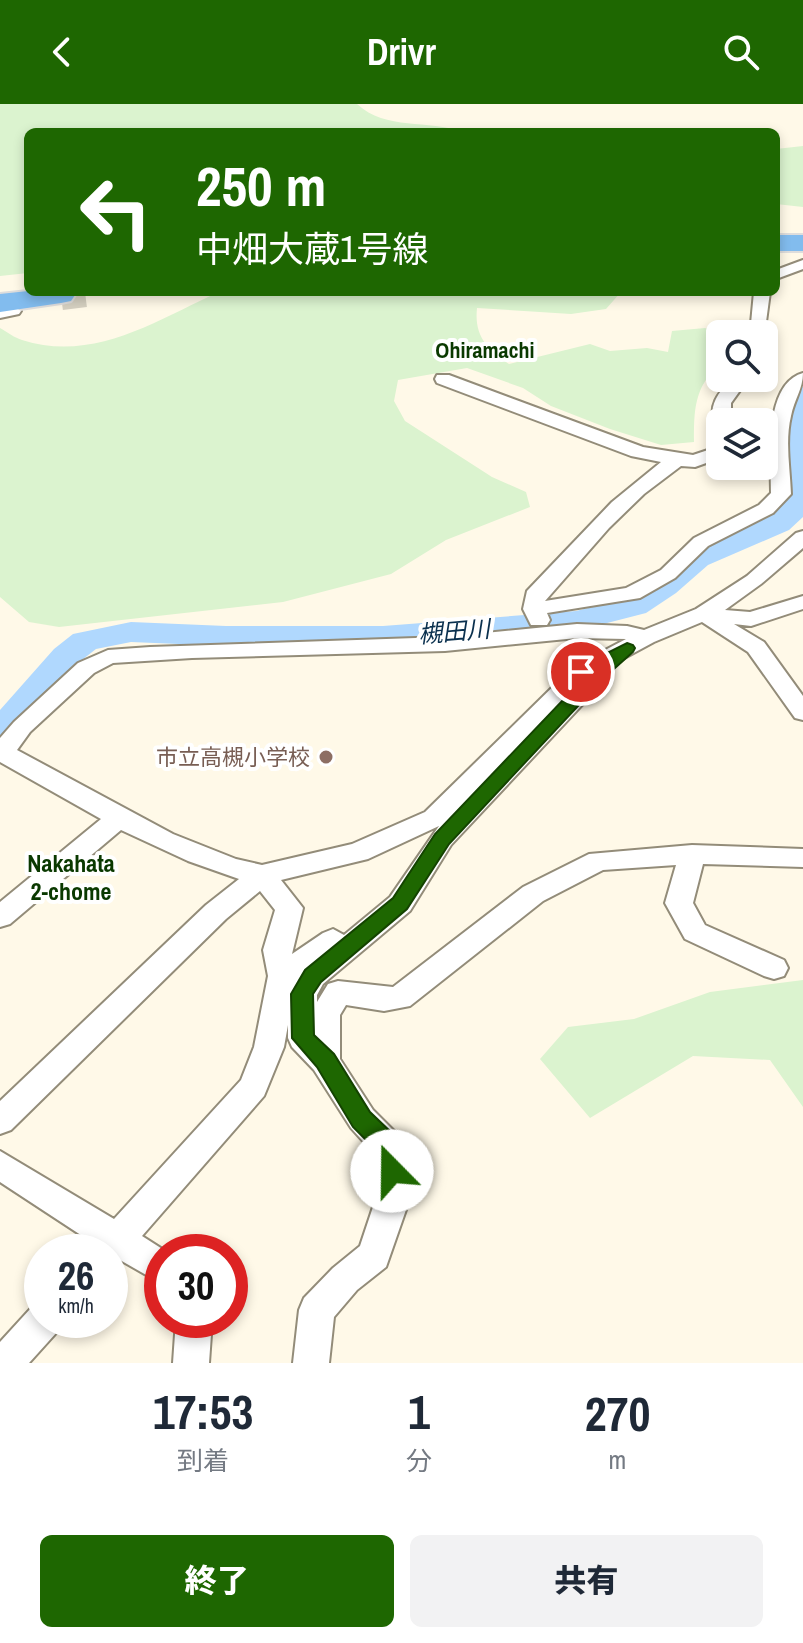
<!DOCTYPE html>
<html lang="ja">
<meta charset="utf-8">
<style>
:root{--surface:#fff;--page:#f2f2f3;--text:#1f2937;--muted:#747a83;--accent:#1e6701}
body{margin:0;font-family:"Archivo Narrow","Noto Sans JP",sans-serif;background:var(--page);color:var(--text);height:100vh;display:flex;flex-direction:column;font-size:30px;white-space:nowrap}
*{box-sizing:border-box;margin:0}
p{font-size:26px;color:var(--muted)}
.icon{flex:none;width:44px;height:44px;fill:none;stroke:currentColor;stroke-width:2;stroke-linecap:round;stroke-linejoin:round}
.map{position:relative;height:1259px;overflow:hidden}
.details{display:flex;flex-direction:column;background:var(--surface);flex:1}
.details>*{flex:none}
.guide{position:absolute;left:24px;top:24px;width:756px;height:168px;border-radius:12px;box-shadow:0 4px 12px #0003;background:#1e6701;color:#fff;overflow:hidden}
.controls{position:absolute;left:706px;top:216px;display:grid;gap:16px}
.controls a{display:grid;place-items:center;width:72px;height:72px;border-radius:12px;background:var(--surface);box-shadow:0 4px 12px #0003;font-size:40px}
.speed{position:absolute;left:24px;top:1130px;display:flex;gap:16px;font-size:40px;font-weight:700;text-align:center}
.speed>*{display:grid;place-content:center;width:104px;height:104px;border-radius:50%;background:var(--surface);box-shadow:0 4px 12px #0003;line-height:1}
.speed small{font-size:20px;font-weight:400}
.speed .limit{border:12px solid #d22;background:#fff;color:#111}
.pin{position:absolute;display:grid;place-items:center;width:68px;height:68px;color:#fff;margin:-34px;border:4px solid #fff;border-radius:50%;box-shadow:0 2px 8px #0007}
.me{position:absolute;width:88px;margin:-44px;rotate:338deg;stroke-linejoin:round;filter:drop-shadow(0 0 6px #0008)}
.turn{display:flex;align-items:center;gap:28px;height:168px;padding:0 40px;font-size:36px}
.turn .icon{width:104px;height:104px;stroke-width:2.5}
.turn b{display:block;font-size:56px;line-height:68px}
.eta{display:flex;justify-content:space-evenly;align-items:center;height:136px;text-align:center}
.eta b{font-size:48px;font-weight:800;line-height:56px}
.button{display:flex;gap:16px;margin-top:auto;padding:16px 40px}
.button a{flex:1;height:92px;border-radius:12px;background:var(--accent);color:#fff;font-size:32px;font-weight:800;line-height:92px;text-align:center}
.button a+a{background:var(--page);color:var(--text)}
header{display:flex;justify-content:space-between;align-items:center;height:104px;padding:0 40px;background:var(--accent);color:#fff;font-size:36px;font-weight:800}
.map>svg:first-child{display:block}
.green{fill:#dbf3cf}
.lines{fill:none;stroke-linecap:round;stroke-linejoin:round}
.river{fill:#b0d8fe;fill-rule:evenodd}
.motorway-tunnel{stroke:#d5d0c1;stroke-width:30;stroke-dasharray:30 15;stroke-linecap:butt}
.minor-casing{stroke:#938c79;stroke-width:4}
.motorway-casing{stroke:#dedddc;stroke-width:4}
.minor{fill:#fff;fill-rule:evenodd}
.motorway{fill:#82bcee;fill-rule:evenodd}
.route{fill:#1e6701;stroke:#144301;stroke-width:2}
.education-dot{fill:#8d6e63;stroke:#fff;stroke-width:3}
.labels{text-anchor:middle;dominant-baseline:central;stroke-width:8;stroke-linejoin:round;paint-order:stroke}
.far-quarter-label{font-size:22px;font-weight:bold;fill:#0a3900;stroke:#fff}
.education-label{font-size:22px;fill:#785e54;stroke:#fff;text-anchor:end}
.water-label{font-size:24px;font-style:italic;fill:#0a304e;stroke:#fff}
.neighbourhood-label{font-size:24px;font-weight:bold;fill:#0a3900;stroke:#fff}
</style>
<header><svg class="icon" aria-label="back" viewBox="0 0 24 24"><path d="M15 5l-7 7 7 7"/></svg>Drivr<svg class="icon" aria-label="search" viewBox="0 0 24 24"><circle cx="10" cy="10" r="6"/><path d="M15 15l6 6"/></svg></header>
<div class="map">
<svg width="803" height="1259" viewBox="0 0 803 1259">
<rect width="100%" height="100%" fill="#fff9e8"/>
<!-- green -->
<path class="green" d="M0,0H357C386,27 428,15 463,28H28V169L0,172Z
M803,42V103L776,100V45Z
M219,188H621L606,205L571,210L477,204C474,232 487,245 509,260L590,240L610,247L647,244L668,248L672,227L705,224L721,230L720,260C694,283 694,306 694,338L661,341L610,325L551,302L523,284L467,264L398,276L394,297L405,317L492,373L526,388L530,403L446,436L391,470L283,498L59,523L29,518L0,493V224C7,228 15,234 22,236C94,259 157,216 219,188Z
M803,876V1003L770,956L693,952L590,1014L540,955L568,923L634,915L710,888Z"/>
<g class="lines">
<!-- river -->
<path class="river" d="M803,283V413L789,426L708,461L676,489L646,509L576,527L383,542H226L131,538L96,545L78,559L13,636L0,640V606L54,545L73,530L131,518L226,522H383L576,507L624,495L654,475L686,447L767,414L787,396C787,350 761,332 794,285Z"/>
<!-- motorway-tunnel -->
<path class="motorway-tunnel" d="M61,191L85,188"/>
<defs>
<path id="minor" d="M803,156V165L776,175V166Z
M754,188H770L764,233V230H750Z
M13,202L21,207L19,210L0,214V204Z
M803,269C803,285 794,296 791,312C785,337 790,364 791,390L773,409L708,442L675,474L640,494L547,509L550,516L547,521H531L523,505L527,487L612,398L661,358L631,352L437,279L435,275L437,271H449L643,343L693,351L720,342V354L695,363L681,362L644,390L609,424L545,497L626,484L661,466L694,434L759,401L771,389C771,357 763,280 803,269Z
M732,274H749L731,299V318H720V323L716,322C706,303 719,288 732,274Z
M803,427V444L761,480L725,506L750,508L803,492V505L751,522L734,520L764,538L803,592V616L795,614L748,548L702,518L654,538L591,572L598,574L602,579L598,584L451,741L410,807L323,880L317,891V898L328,880L338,877L393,883L523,783L589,750L692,741L803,745V763L703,760L693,799L705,821L784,856L788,864L784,872L774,875L764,872L685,835L665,799L676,761L603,766L543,797L410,902L384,907L346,901L340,911V955L373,1006L395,1028L400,1038L408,1067V1100L386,1163L357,1186L334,1213L329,1259H293L299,1206L304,1194L333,1164L360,1142L374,1100L376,1067L370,1045L351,1024L314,966L292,943L288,934V921L284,943L264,992L142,1132L167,1148H162V1180L120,1156L110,1162V1148H89L93,1139L0,1078V1047L114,1115L241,976L254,943L268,872L263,846L275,806L260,787L226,815L11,1026L0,1030V997L206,801L239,775L188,757L121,726L10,820L0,823V798L101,715L0,658V634L14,618L78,559L108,546L150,543L445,533L577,520L627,522L644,526L696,505L747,472L796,429ZM577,534L626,535L573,563L425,708L352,740L262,761L236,755L173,730L17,646L30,628L94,569L113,559L192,554L445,547ZM439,722L390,793L344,831L333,825L323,829L292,850L303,804L281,776L368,755Z
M42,1200V1216H62L57,1228L29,1259H0V1238L31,1204Z
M176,1216H212L209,1259H173Z"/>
<path id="motorway" d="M776,131H803V147H776Z
M28,187L73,188L75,191L71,197L61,199L0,208V190Z"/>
</defs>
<!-- minor casing -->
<use href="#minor" class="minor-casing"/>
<!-- motorway casing -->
<use href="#motorway" class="motorway-casing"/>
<!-- minor -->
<use href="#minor" class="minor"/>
<!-- motorway -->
<use href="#motorway" class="motorway"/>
</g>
<!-- route -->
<path class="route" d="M627,539L633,541L635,544L633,548L606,572L449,740L407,805L321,878L313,890L314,931L334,950L370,1008L393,1030L404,1067L401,1074L392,1078L383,1074L373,1043L353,1023L317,963L292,934L291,890L305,866L393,794L435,730L586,572H575L572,568L575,565Z"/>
<!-- markers -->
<circle class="education-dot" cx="326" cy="653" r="8"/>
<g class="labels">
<!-- far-quarter labels -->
<g class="far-quarter-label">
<text x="485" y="246">Ohiramachi</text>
</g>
<!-- education labels -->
<g class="education-label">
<text x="310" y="653">市立高槻小学校</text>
</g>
<!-- water labels -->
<g class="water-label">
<text transform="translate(454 527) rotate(-5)">槻田川</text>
</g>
<!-- neighbourhood labels -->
<g class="neighbourhood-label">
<text x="71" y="759">Nakahata<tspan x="71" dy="28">2-chome</tspan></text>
</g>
</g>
</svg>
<div class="controls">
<a><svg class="icon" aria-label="search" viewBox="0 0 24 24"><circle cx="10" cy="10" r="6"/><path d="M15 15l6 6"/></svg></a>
<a><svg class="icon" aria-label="layers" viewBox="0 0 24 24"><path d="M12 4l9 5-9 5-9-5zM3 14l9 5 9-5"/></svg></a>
</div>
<div class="speed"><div>26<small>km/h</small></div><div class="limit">30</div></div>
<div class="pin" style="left:581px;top:568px;background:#d93025"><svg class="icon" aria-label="arrive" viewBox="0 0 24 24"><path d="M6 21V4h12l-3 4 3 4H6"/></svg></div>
<svg class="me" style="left:392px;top:1067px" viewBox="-20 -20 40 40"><circle r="19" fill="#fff"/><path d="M0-13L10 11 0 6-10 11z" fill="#1e6701"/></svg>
<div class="guide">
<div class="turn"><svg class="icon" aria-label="left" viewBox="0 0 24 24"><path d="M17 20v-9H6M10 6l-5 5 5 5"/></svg><div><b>250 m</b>中畑大蔵1号線</div></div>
</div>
</div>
<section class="details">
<div class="eta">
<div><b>17:53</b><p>到着</p></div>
<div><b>1</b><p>分</p></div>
<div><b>270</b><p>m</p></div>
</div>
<div class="button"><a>終了</a><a>共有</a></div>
</section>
